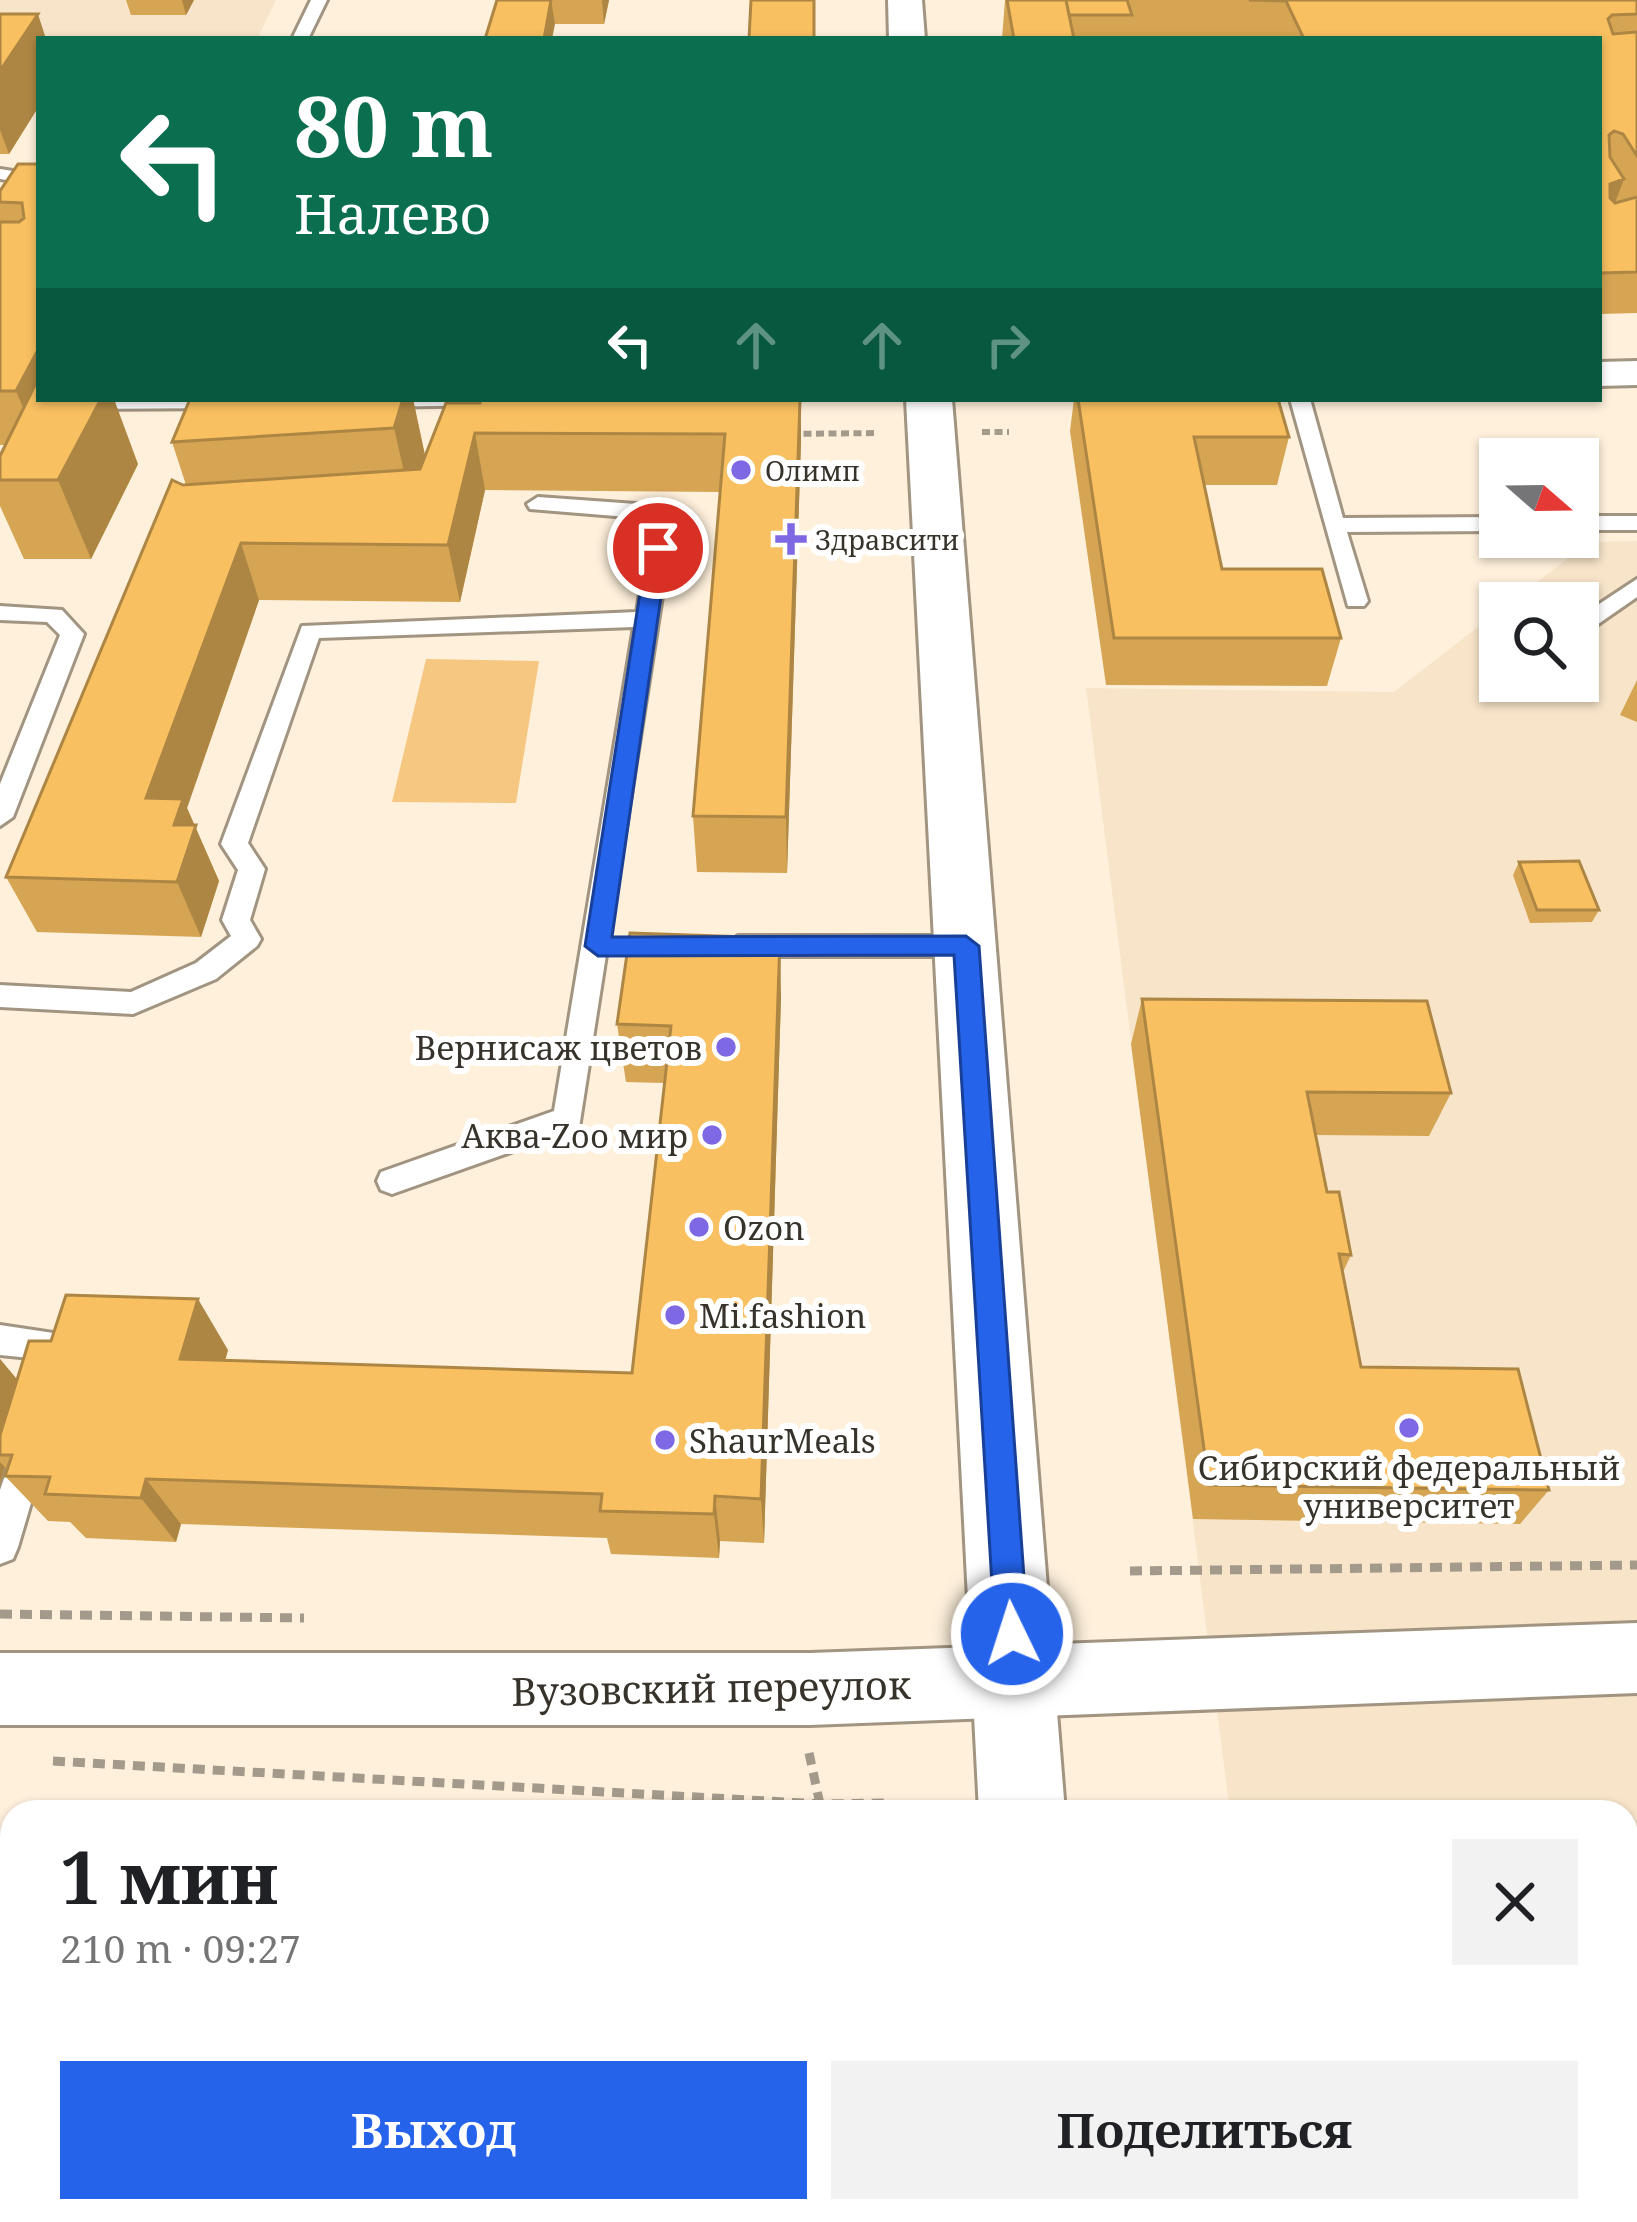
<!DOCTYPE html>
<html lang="ru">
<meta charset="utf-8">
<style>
:root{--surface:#fff;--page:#f2f2f2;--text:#202124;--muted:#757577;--accent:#2563eb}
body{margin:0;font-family:"Noto Serif",serif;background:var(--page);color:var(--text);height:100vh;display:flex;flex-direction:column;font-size:45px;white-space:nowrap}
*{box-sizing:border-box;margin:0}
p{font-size:39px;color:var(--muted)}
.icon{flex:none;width:66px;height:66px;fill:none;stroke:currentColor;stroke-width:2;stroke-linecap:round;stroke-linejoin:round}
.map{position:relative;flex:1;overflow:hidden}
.panel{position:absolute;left:0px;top:1800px;width:1638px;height:423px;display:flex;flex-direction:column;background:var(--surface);border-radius:36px 36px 0 0;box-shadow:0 3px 9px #0004}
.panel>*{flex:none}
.banner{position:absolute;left:36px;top:36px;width:1566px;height:366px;border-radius:0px;box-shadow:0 3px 9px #0004;background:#0b6e4f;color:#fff;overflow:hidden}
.needle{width:78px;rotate:110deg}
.tools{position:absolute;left:1479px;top:438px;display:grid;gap:24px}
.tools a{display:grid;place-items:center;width:120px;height:120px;border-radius:0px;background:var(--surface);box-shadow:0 3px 9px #0004;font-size:60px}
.pin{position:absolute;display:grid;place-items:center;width:102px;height:102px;color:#fff;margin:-51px;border:6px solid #fff;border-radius:50%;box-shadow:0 3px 12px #0007}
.me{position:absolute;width:132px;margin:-66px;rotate:356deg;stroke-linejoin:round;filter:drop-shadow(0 0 9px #0008)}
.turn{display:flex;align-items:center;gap:42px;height:252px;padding:0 60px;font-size:54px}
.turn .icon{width:156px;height:156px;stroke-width:2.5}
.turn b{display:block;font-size:84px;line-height:102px}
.lanes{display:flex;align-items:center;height:114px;padding:0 60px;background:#0003;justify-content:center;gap:60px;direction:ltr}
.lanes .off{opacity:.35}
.round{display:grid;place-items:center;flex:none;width:126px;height:126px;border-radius:0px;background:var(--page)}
.headline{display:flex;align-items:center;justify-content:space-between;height:204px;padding:0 60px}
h1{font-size:72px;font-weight:700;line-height:90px}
.action{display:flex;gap:24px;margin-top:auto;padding:24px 60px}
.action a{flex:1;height:138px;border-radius:0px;background:var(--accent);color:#fff;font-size:48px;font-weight:700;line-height:138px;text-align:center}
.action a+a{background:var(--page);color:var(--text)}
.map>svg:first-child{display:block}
.built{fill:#f7e4c9}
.green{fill:#f5c780}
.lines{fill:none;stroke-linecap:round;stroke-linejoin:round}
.service-casing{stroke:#a19480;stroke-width:6}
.minor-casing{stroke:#a19480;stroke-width:6}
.tertiary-casing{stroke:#a19480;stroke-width:6}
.path-far1{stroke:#a49a8b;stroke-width:6;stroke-dasharray:8 4.5;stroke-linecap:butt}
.path{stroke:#a49a8b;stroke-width:9;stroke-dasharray:12 8;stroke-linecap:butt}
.service{fill:#fff;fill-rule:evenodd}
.minor{fill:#fff;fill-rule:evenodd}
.tertiary{fill:#fff;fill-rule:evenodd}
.wall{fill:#d6a553}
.shaded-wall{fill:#ae8644}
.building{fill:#f9c061;stroke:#ae8644;stroke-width:3}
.route{fill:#2563eb;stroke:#184099;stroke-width:3}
.poi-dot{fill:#7e68e3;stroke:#fff;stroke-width:4.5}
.labels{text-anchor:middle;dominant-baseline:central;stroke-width:12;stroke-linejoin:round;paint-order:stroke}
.far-poi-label{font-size:27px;fill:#37322a;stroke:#fff;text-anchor:start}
.poi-label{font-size:33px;fill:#37322a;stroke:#fff;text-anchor:start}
.near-street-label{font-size:39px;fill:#37322a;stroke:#fff}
</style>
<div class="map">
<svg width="1637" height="2222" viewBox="0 0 1637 2222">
<rect width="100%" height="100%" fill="#fef0db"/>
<!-- built -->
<path class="built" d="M0,0H276L257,39H39L0,47Z
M1637,541V2222H1282L1281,2211H1626V1812H1230L1086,688L1394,692L1500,610V681H1578V603H1510L1589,542Z
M0,1888H12V2211H773V2222H0Z"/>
<!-- green -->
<path class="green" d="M426,659L539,661L516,803L392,802Z
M316,2211H709L708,2222H314Z"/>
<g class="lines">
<defs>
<path id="service" d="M311,0H327L308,39H292Z
M0,169L39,175V185L0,179Z
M73,399H236L238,402L228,408L81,409L74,407Z
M363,399H508L498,405L372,407L365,405Z
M1290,399H1310L1343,518L1500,517V531L1347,532L1368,601L1364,606H1348Z
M538,497L664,506L675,513L579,1128L392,1194L381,1190L377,1181L381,1172L554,1111L634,627L319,638L248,843L265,869L250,920L261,939L257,946L216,979L133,1014L0,1007V985L131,992L196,963L231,936L222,920L238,870L221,844L302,626L637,612L652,519L530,509L527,504Z
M1578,516H1637V530H1578Z
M1637,579V597L1578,638V618Z
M0,606L62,610L84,634L13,817L0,826V784L60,635L47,622L0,620Z
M738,936H966L980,946L966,956H738L724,946Z
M0,1325L73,1336L78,1346L73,1356L61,1361L0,1355Z
M30,1433L42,1438L47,1449L18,1547L13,1559L0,1564V1490L18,1438Z"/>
<path id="minor" d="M1637,361V385L1599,386V362Z
M1637,1623V1693L810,1725H0V1653H810Z"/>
<path id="tertiary" d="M888,0H922L925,39H889Z
M906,399H952L1065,1812H979Z
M999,2211H1097L1098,2222H1000Z"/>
</defs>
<!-- service casing -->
<use href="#service" class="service-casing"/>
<!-- minor casing -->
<use href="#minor" class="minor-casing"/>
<!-- tertiary casing -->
<use href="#tertiary" class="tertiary-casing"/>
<!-- path-far1 -->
<path class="path-far1" d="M982,432H1009
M791,434L878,433"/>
<!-- path -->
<path class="path" d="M1130,1571L1637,1565
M0,1614L304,1618
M809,1753L820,1804
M53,1761L820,1804L886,1803"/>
<!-- service -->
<use href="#service" class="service"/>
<!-- minor -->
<use href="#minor" class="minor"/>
<!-- tertiary -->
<use href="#tertiary" class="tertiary"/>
</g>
<!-- wall -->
<path class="wall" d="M126,0H194L186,15H131Z
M497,0H609L604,24H555Z
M1005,0H1637V313L1599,314V39H1274L1129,36V39H1002Z
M0,14L39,39V106L9,154H0Z
M18,164L39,399L138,464L91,559H24L0,506V456L5,445H0V191Z
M413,399L425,456L446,403L801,442L787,873L697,872L693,816L720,492L485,490L460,602L259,600L187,808L219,881L201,937L37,932L6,877L183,485H186L172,442Z
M1074,399H1278L1289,437L1277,485H1204L1222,569L1341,638L1327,686L1106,685L1070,431Z
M1637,680V722L1620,715Z
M1519,862L1599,910L1592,922L1530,923L1513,875Z
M781,997L764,1543L720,1541L719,1558L611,1554L607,1538L181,1524L176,1542L86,1538L70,1522L48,1521L5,1476L7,1470L5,1467L0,1484V1359L17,1380L228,1350L225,1360L632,1373L664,1083L626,1082L617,1024Z
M1142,999L1451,1093L1429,1136L1315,1135L1327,1192L1351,1255L1343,1272L1361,1367L1549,1490L1520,1524L1193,1519L1131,1044Z"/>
<!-- shaded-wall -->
<path class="shaded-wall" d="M182,0H194L186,15Z
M551,0L555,24L552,39H544Z
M602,0H609L604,24Z
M38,14L46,39H39V106L9,154L0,130V71Z
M1624,179L1609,219L1610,184Z
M39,348V445L16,391Z
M101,399H114L138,464L91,559L58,480Z
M403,399H413L426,460L412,507L394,428Z
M801,399V442L787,873L786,817Z
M475,433L485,490L460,602L448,545Z
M241,543L259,600L187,808L219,881L201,937L177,882L146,798Z
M780,938L781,997L764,1543L761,1499Z
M198,1299L228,1350L212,1408L180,1359Z
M0,1359L26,1390L0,1455Z
M0,1462L5,1467L0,1484Z
M146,1479L181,1524L176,1542L141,1498Z
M715,1496L720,1541L719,1558L714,1514Z"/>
<!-- building -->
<path class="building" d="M497,0H551L544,39H485Z
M751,0H814V39H749Z
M1007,0H1066L1074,39H1014Z
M1066,0H1127L1132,15H1069Z
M1249,0H1637V14L1612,15L1608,19L1613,34L1637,32V156L1623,134L1614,131L1609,135L1610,157L1624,179L1610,184V198L1615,203L1637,197V272L1599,273V39H1304L1286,1Z
M0,14H38L0,71Z
M18,164H39V348L16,391H0V222H19L24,218L22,203L0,202V191Z
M35,385H39V399H101L58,480H0V456Z
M190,399H403L394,428L172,442Z
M481,399H800L786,817L693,816L725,434L475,433L448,545L241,543L146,798L183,799L174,825H196L177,882L6,877L172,480L183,485L420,469L446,403H480Z
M1078,399H1278L1289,437H1194L1222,569H1322L1341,638H1114Z
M1579,861L1599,910H1537L1519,862Z
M630,933L780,938L761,1499L715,1496L714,1514L600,1511L602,1494L146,1479L141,1498L45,1494L50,1477L5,1476L12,1455H0V1435L29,1341H51L66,1295L198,1299L180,1359L632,1373L671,1026L617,1024Z
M1142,999L1427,1001L1451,1093L1307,1092L1327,1192H1339L1351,1255L1339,1254L1361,1367L1518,1369L1549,1490L1209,1485Z"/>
<!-- route -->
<path class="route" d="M658,542L668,548L612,937L966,936L979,946L1028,1634L1023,1645L1012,1650L1000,1645L995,1634L954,955L598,956L585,946L647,548Z"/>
<!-- markers -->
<g class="poi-dot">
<circle cx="741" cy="470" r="12"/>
<path d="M785 521h12v12h12v12h-12v12h-12v-12h-12v-12h12z"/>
<circle cx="726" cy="1047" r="12"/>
<circle cx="712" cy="1135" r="12"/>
<circle cx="699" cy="1227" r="12"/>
<circle cx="675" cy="1315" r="12"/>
<circle cx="1409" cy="1428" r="12"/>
<circle cx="665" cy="1440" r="12"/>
</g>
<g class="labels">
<!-- far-poi labels -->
<g class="far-poi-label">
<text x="765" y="470">Олимп</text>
<text x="815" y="539">Здравсити</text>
</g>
<!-- poi labels -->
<g class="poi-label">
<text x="702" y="1047" text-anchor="end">Вернисаж цветов</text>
<text x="688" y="1135" text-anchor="end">Аква-Zoo мир</text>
<text x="723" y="1227">Ozon</text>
<text x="699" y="1315">Mi.fashion</text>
<text x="689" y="1440">ShаurMeals</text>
<text x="1409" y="1467" text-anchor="middle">Сибирский федеральный<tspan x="1409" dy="38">университет</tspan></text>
</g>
<!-- near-street labels -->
<g class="near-street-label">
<text transform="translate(711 1687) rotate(-1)">Вузовский переулок</text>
</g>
</g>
</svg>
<div class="tools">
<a><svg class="needle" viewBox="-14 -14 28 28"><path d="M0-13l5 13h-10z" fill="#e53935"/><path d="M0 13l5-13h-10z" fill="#757577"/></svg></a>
<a><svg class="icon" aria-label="search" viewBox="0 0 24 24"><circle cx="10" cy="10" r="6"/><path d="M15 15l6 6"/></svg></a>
</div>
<div class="pin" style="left:658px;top:548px;background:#d93025"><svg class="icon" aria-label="arrive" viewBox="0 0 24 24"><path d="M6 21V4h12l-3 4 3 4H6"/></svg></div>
<svg class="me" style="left:1012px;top:1634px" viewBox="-20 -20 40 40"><circle r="17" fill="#2563eb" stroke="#fff" stroke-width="3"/><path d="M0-11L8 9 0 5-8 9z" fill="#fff"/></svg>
<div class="banner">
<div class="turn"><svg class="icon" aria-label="left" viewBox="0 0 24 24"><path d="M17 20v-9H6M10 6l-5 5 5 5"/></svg><div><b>80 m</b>Налево</div></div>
<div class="lanes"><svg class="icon" aria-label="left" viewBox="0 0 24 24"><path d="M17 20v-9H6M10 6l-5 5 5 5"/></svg><svg class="icon off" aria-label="ahead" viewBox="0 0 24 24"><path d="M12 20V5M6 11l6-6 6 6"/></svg><svg class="icon off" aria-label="ahead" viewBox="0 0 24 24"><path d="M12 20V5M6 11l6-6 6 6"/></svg><svg class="icon off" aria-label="right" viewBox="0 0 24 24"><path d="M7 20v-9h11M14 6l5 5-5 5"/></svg></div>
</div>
<section class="panel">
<div class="headline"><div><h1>1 мин</h1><p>210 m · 09:27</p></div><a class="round"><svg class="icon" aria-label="close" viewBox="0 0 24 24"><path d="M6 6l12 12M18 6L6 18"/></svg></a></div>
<div class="action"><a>Выход</a><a>Поделиться</a></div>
</section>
</div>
